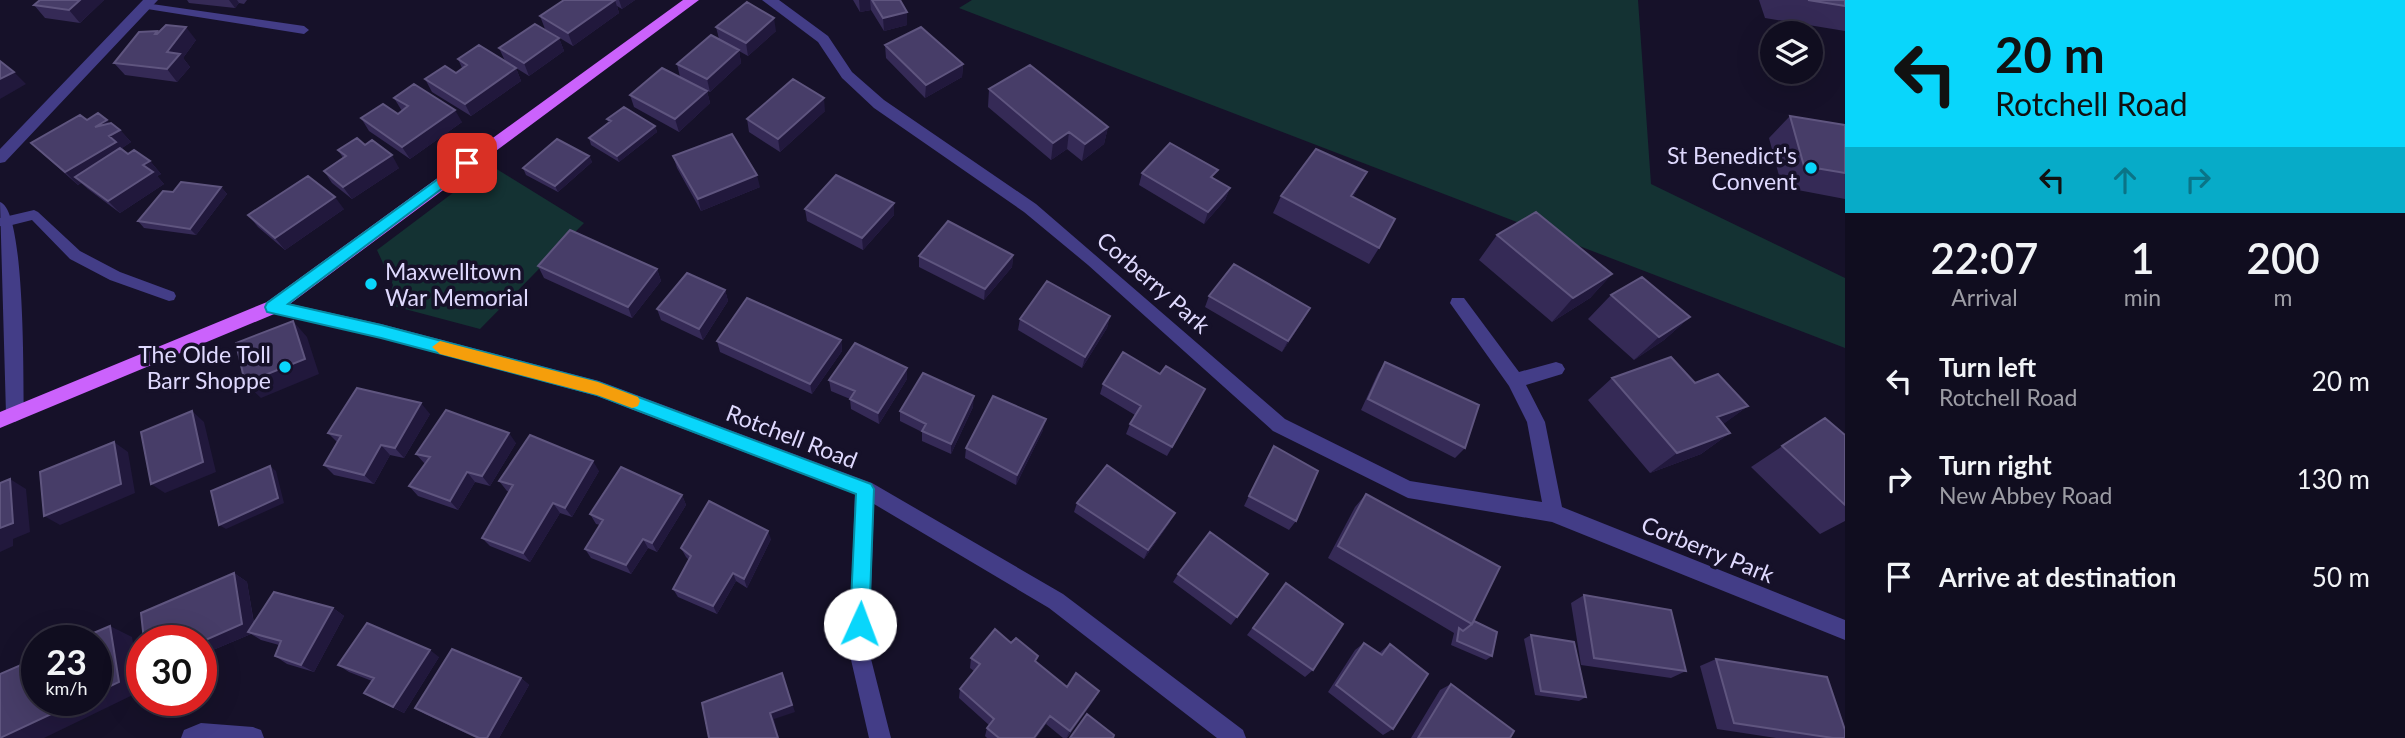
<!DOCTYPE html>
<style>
:root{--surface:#100d1f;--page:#191628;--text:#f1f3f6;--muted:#9c9ca4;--line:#302d3d}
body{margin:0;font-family:Lato,sans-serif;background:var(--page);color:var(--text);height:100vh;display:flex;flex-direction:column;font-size:26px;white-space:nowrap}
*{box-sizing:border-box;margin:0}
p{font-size:23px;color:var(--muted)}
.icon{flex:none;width:38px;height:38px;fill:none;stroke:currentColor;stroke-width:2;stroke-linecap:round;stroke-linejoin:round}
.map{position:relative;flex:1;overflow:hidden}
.details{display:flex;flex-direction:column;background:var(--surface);width:560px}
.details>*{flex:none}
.top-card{background:#09d6fb;color:#111;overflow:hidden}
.tools{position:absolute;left:1760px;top:21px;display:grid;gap:14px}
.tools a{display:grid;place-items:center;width:63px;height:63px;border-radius:50%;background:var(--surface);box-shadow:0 7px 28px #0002,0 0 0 2px var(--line);font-size:35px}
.speed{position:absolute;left:21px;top:625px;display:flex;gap:14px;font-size:35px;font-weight:700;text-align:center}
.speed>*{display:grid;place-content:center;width:91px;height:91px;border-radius:50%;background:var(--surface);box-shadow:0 7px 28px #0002,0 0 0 2px var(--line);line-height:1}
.speed small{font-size:18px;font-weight:400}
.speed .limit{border:10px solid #d22;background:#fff;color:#111}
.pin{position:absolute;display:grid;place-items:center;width:60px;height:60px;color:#fff;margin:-30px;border-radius:14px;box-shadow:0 4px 10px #0006}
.me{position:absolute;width:77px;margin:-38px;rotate:2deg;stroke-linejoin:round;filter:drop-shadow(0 0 5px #0008)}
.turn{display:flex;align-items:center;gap:24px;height:147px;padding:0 35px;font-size:32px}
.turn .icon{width:91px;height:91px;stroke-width:2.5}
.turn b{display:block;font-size:49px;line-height:60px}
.lanes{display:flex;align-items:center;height:66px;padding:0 35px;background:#0003;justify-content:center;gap:35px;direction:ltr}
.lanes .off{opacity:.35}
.eta{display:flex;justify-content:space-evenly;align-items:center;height:119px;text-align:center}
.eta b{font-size:42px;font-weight:600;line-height:49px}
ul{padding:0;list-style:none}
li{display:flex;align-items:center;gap:21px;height:98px;padding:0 35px}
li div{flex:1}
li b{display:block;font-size:26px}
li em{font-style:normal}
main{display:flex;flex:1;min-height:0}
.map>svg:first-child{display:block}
.green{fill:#143233}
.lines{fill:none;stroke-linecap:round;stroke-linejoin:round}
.service{fill:#433d87;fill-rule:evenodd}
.minor{fill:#433d87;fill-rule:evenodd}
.tertiary{fill:#433d87;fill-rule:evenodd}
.primary{fill:#cb62fc;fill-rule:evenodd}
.wall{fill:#352a56}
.shaded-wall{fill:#21183c}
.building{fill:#473d68;stroke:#5f557f;stroke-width:2}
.route{fill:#09d6fb;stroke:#068ba3;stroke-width:2}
.slow{fill:#f59e0b}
.poi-dot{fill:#09d6fb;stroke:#161129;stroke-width:2.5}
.labels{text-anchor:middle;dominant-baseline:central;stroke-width:7;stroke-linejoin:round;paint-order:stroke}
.poi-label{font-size:23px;fill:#dfd9fe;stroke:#161129;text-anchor:end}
.street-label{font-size:23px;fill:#dfd9fe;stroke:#161129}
</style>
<main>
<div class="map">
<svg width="1845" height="738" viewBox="0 0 1845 738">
<rect width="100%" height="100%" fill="#161129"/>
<!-- green -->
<path class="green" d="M972,0H1638L1651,184L1845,278V348L959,8Z
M490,165L584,223L480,329L386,304L393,285L377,250Z"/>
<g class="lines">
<!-- service -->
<path class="service" d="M145,3L304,26L309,30L304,34L141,8L140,6Z
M34,210L38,212L80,251L120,272L174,292L176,296L174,300L169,301L110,280L70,259L32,220L4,227L0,226V218Z"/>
<!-- minor -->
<path class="minor" d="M143,0H158L5,162L0,163V149Z
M762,0H779L828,36L852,72L884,100L1036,204L1285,419L1410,481L1542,502L1527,422L1509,386L1450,303L1452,298H1464L1519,372L1556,362L1562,364L1565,369L1562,374L1526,385L1545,422L1562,507L1845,620V640L1552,522L1408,498L1273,431L1088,265L1024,212L874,108L842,78L818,42Z
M273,300L381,324L599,381L872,483L1063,594L1243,730L1246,738H1217L1049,608L874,504L869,651L891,738H869L849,651L855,494L597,396L381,338L267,312L265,307L267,302Z
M201,723L253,727L261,730L264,738H181L184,730Z"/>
<!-- tertiary -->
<path class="tertiary" d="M0,202C26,210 23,384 24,414L21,419L15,422L9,419L6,414Z"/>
<!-- primary -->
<path class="primary" d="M683,0H699L279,312L0,428V412L267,302Z"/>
</g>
<!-- wall -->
<path class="wall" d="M40,0H104L80,23L45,18L34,5Z
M187,0H247L244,4L239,3L235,8L189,3Z
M564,0H635L622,9L617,6L619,13L573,46L545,29L540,16Z
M853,0H900L907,12V25L884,31L871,10L860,12Z
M1759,0H1845V31L1765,18Z
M716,27L776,31L748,56L739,51L741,63L710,92L684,79L707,91L710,103L679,132L634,107L630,95L680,77L677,64L719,39Z
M159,33L196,40L183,58L190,67L177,82L125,75L114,63Z
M559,38L564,51L529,76L505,61L499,48Z
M885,45L963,64L962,77L925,98L886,58Z
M458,59L516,68L521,81L471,116L432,92L425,79L456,73L462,68Z
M989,89L1108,127L1104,144L1082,161L1067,149L1051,160L988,107Z
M394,98L462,122L410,159L369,131L361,118L398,114L402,111Z
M825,111L780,152L749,132L747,119Z
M1790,116L1845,125V199L1782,187L1769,138Z
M607,119L655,126L657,132L619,162L591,145L589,138L609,123Z
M87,120L109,123L120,130L131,142L122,148L128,154L150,161L161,174L157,176L164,184L120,213L88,189L81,183L78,185L44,155L31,143Z
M365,145L399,168L352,199L332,183L324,171L343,158L338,150Z
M589,156L592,162L558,192L526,175L523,168Z
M673,156L760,187L701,211L677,168Z
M1367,172L1353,197L1379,248L1369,264L1273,213L1281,196Z
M1142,173L1215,179L1230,188L1225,200L1204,224L1139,185Z
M221,187L227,194L196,235L144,228L138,221L173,192Z
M344,209L285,250L258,227L248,215Z
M805,209L894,215L863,250L807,221Z
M1497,235L1612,274L1590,298L1552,322L1479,260Z
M1013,255L1012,267L984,300L919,267V256Z
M538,266L657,269L661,281L632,318L544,278Z
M725,290L728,301L703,340L661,320L657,309Z
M1611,295L1690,317L1664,340L1634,360L1588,319Z
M1209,296L1304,319L1282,352L1205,307Z
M1110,316L1107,328L1082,368L1018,330L1020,319Z
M841,340L842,351L812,394L720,352L717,341Z
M1385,362L1465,448L1455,458L1361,410L1378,373Z
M907,368V379L879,424L851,409L850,399L831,391L829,380Z
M1160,374L1205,389L1200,400L1167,456L1126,434L1130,424L1135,415L1100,394L1103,384Z
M1612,378L1695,383L1748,406L1723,424L1730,433L1701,454L1650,473L1588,400Z
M973,407L951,454L922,441V432L900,421V411Z
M430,414L404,458L390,455L374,484L334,475L324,465L337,442L328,433Z
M1825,418L1845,435V521L1820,534L1751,467Z
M1043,430L1016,485L965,458L966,448Z
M516,443L490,486L475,482L458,510L418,496L409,486L425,464L416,454Z
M1274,446L1296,521L1289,530L1244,506L1268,456Z
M599,471L572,517L560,513L530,562L490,546L482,538L509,492L507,491L499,481Z
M1366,494L1474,621L1492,656L1486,660L1451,645L1454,633L1328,558L1355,507Z
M682,495L686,505L657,552L648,548L631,574L591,558L585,549L600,525L596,524L590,514Z
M1077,503L1170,522L1144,559L1074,512Z
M771,539L747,588L736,581L717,614L678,597L673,589L689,560L686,557L681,548Z
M234,573L247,582L254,623L333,608L344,616L314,672L287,664L275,656L279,645L261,640L251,634L201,655Z
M1178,574H1268L1231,625L1173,582Z
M1286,583L1313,670L1305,677L1247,635Z
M1584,595L1686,671L1671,678L1581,665L1571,603Z
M1531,635L1586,697L1579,701L1535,695L1524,639Z
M1011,643L1067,687L1099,691L1094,700L1067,738H1063L1046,724L1036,738H987L985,736L987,728L989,725L959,698L960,689L974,671L970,668L971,658Z
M1364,643L1379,653L1390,644L1393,729L1383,735L1328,692L1355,650Z
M439,657L404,713L364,693L372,681L349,672L338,665Z
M1716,659L1845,738H1776L1717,729L1700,666Z
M521,678L529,685L499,738H476L425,714L415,708Z
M1451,684L1510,738H1411L1440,690Z"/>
<!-- shaded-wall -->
<path class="shaded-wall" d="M80,0H104L80,23L69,10Z
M229,0H237L239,3L235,8Z
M615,0L619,13L573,46L568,33Z
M619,0H635L622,9Z
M859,0H870L871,10L860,12Z
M907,12V25L884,31L883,18Z
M774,18L776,31L748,56L746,43Z
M186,27L196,40L183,58L190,67L177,82L167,69V52Z
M559,38L564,51L529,76L524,63Z
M739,50L741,63L710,92L707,79Z
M963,64L962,77L925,98L926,85Z
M516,68L521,81L471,116L465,104Z
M14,72L26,84L0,99V79Z
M707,91L710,103L679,132L675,119Z
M824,98L825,111L780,152L778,139Z
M455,110L462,122L410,159L402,147Z
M107,120L117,132L120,130L131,142L122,148L127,154L75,177L81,183L78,185L65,172L95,127Z
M655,126L657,132L619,162L617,156Z
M1108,127L1104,144L1082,161L1085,144Z
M1069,132L1067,149L1051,160L1053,143Z
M392,155L399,168L352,199L343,187Z
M589,156L592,162L558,192L555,186Z
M150,161L161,174L157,176L164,184L120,213L108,201L143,165Z
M1367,172L1358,189L1342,213L1351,196Z
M757,175L760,187L701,211L698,199Z
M221,187L227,194L196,235L190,229Z
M1230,188L1225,200L1204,224L1208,212Z
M335,197L344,209L285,250L275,238Z
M894,203V215L863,250L862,238Z
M1013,255L1012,267L984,300L985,289Z
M657,269L661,281L632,318L628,307Z
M1612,274L1590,298L1552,322L1573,298Z
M725,290L728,301L703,340L699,329Z
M1310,308L1304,319L1282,352L1288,341Z
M1110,316L1107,328L1082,368L1085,357Z
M1690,317L1664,340L1634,360L1659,337Z
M293,321L307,337L319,374L261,398L245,383Z
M841,340L842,351L812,394L810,384Z
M907,368V379L879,424L878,413Z
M1205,389L1200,400L1167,456L1172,447Z
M974,396L973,407L951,454V444Z
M421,403L430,414L404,458L395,448Z
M1748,406L1718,428L1717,417Z
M192,411L204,422L216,472L165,493L151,484Z
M1046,419L1043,430L1016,485L1017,475Z
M509,433L516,443L490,486L482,476Z
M1730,433L1701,454L1650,473L1677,453Z
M114,442L128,452L135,493L60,525L44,516Z
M381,445L390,455L374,484L364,475Z
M593,461L599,471L572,517L565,508Z
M270,466L276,471L284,503L226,529L219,525Z
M467,472L475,482L458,510L450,501Z
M10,479L26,489L30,532L13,539V546L0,552V528Z
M682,495L686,505L657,552L652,543Z
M553,503L560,513L530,562L523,553Z
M1175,513L1170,522L1144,559L1148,550Z
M768,531L771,539L747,588L744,579Z
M643,539L648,548L631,574L626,565Z
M234,573L247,582L255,631L248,632L251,634L201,655V642Z
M733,573L736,581L717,614L713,606Z
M333,608L344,616L314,672L301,665Z
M110,626L132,637L141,691L44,738H1L81,700H96V693Z
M430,650L439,657L404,713L393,707Z
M782,673L795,712L774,719L779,738H778L770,713Z
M521,678L529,685L499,738H487Z
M1099,691L1094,700L1066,738L1070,731Z
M1050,716L1046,724L1036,738H1034Z"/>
<!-- building -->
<path class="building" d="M40,0H80L69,10L34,5Z
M564,0H615L568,33L540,16Z
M872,0H900L907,12L883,18Z
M1808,0H1845V6Z
M747,2L774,18L746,43L716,27Z
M535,24L559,38L524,63L499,48Z
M166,25L186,27L167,52L180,54L167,69L114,63L139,32L157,31L155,34H157Z
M921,27L963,64L926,85L885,45Z
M711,35L739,50L707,79L677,64Z
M479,45L516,68L465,104L425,79L445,66L456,73L467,65L458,59Z
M0,61L14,72L0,79Z
M1030,65L1108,127L1085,144L1069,132L1053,143L989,89Z
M662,68L707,91L675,119L630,95Z
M793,79L824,98L778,139L747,119Z
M414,84L455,110L402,147L361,118L383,104L398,114L408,106L394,98Z
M624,107L655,126L617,156L589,138L611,121L607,119Z
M98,113L107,120L95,127L111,123L120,130L109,136L116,142L65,172L31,143L80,115L87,120Z
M1790,116L1845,125V173L1804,166Z
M732,134L757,175L698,199L673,156Z
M357,138L365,145L372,140L392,155L343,187L324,171L346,156L338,150Z
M557,139L589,156L555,186L523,168Z
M1170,143L1218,170L1211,177L1230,188L1208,212L1142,173Z
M120,148L128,154L134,150L150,161L143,165L153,172L108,201L75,177Z
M1316,149L1367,172L1351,196L1395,219L1379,248L1281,196Z
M836,175L894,203L862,238L805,209Z
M308,176L335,197L275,238L248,215Z
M181,182L221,187L190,229L138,221L163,191L173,192Z
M1536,212L1612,274L1573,298L1497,235Z
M948,221L1013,255L985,289L919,256Z
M570,230L657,269L628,307L538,266Z
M1234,264L1310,308L1288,341L1209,296Z
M687,273L725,290L699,329L657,309Z
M1642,277L1690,317L1659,337L1611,295Z
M1047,281L1110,316L1085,357L1020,319Z
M747,298L841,340L810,384L717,341Z
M293,321L305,359L245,383L236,343Z
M855,343L907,368L878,413L850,399L855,391L829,380Z
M1123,352L1160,374L1166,366L1205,389L1172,447L1130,424L1141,406L1103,384Z
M1671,357L1695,383L1718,374L1748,406L1717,417L1730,433L1677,453L1612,378Z
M1385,362L1479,405L1465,448L1368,399Z
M923,373L974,396L951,444L922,431L926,424L900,411Z
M357,388L421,403L395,448L381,445L364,475L324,465L341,436L328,433Z
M993,396L1046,419L1017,475L966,448Z
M446,410L509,433L482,476L467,472L450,501L409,486L430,457L416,454Z
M192,411L203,462L151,484L141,432Z
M1825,418L1845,435V505L1782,446Z
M530,435L593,461L565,508L553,503L523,553L482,538L513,485L499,481Z
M114,442L121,484L44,516L40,472Z
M1274,446L1318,471L1296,521L1249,496Z
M1107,465L1175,513L1148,550L1077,503Z
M270,466L278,498L219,525L211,491Z
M621,467L682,495L652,543L643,539L626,565L585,549L603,520L590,514Z
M10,479L13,523L0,528V483Z
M1366,494L1500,567L1472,624L1338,546Z
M709,501L768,531L744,579L733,573L713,606L673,589L691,556L681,548Z
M1210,532L1268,574L1237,617L1178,574Z
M234,573L242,624L201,642V640H144L141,613Z
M1286,583L1343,624L1313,670L1253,628Z
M274,592L333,608L301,665L275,656L281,641L248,632Z
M1584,595L1671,610L1686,671L1594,658Z
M1474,621L1497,632L1492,656L1457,641L1459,628L1463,631L1472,624Z
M367,623L430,650L393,707L364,693L374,678L338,665Z
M110,626L119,682L96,693V640H77Z
M995,629L1011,643L1016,638L1038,656L1035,661L1067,687L1076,673L1099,691L1070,731L1050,716L1034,738H999L987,728L994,719L960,689L980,664L971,658Z
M1531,635L1574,642L1586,697L1541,691Z
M1364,643L1382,655L1390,644L1428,674L1393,729L1336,685Z
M452,649L521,678L487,738H479L415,708Z
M37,658V700H81L0,738V674Z
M1716,659L1827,677L1845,730V738H1833L1734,723Z
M782,673L792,705L770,713L778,738H709L702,703Z
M1451,684L1514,731L1510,738H1418Z
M1087,714L1114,735L1113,738H1070Z"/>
<!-- route -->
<path class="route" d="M467,158L474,163L472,166L288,304L381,325L598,382L871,484L874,489L869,624L866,630L860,633L853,630L850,624L856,494L597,395L381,338L267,312L265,307L267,303Z"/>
<!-- slow -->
<path class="slow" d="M440,341L598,382L638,397L640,401L638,406L632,408L597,395L440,354L432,347Z"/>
<!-- markers -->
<g class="poi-dot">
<circle cx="1811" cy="168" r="7"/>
<circle cx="371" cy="284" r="7"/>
<circle cx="285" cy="367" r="7"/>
</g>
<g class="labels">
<!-- poi labels -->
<g class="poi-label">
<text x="1797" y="155">St Benedict's<tspan x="1797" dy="26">Convent</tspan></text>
<text x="385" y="271" text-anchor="start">Maxwelltown<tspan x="385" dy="26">War Memorial</tspan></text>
<text x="271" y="354">The Olde Toll<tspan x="271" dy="26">Barr Shoppe</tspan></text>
</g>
<!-- street labels -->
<g class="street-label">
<text transform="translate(1154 282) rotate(41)">Corberry Park</text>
<text transform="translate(792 436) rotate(21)">Rotchell Road</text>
<text transform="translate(1708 549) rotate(22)">Corberry Park</text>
</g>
</g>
</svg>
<div class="tools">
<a><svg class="icon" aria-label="layers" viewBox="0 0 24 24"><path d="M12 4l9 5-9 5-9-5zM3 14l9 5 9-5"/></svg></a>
</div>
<div class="speed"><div>23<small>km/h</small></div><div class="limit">30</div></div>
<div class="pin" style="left:467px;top:163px;background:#d93025"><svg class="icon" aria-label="arrive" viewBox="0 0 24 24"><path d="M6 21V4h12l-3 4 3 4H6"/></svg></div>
<svg class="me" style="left:860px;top:624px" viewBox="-20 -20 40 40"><circle r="19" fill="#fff"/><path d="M0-13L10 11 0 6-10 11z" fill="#09d6fb"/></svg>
</div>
<section class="details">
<div class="top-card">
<div class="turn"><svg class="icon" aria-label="left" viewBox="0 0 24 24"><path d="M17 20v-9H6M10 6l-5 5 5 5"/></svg><div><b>20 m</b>Rotchell Road</div></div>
<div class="lanes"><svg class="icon" aria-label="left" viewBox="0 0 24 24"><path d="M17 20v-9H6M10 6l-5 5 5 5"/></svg><svg class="icon off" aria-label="ahead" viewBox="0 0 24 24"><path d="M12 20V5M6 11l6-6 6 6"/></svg><svg class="icon off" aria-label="right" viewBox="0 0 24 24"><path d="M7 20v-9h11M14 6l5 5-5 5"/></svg></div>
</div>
<div class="eta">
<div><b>22:07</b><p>Arrival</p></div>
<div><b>1</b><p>min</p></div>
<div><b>200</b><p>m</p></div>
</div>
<ul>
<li><svg class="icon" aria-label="left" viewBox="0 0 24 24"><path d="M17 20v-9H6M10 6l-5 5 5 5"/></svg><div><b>Turn left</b><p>Rotchell Road</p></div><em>20 m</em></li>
<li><svg class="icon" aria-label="right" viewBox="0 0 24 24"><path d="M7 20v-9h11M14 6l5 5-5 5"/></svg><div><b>Turn right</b><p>New Abbey Road</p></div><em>130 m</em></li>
<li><svg class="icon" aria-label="arrive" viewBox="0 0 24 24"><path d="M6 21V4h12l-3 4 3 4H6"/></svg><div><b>Arrive at destination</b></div><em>50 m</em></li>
</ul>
</section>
</main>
